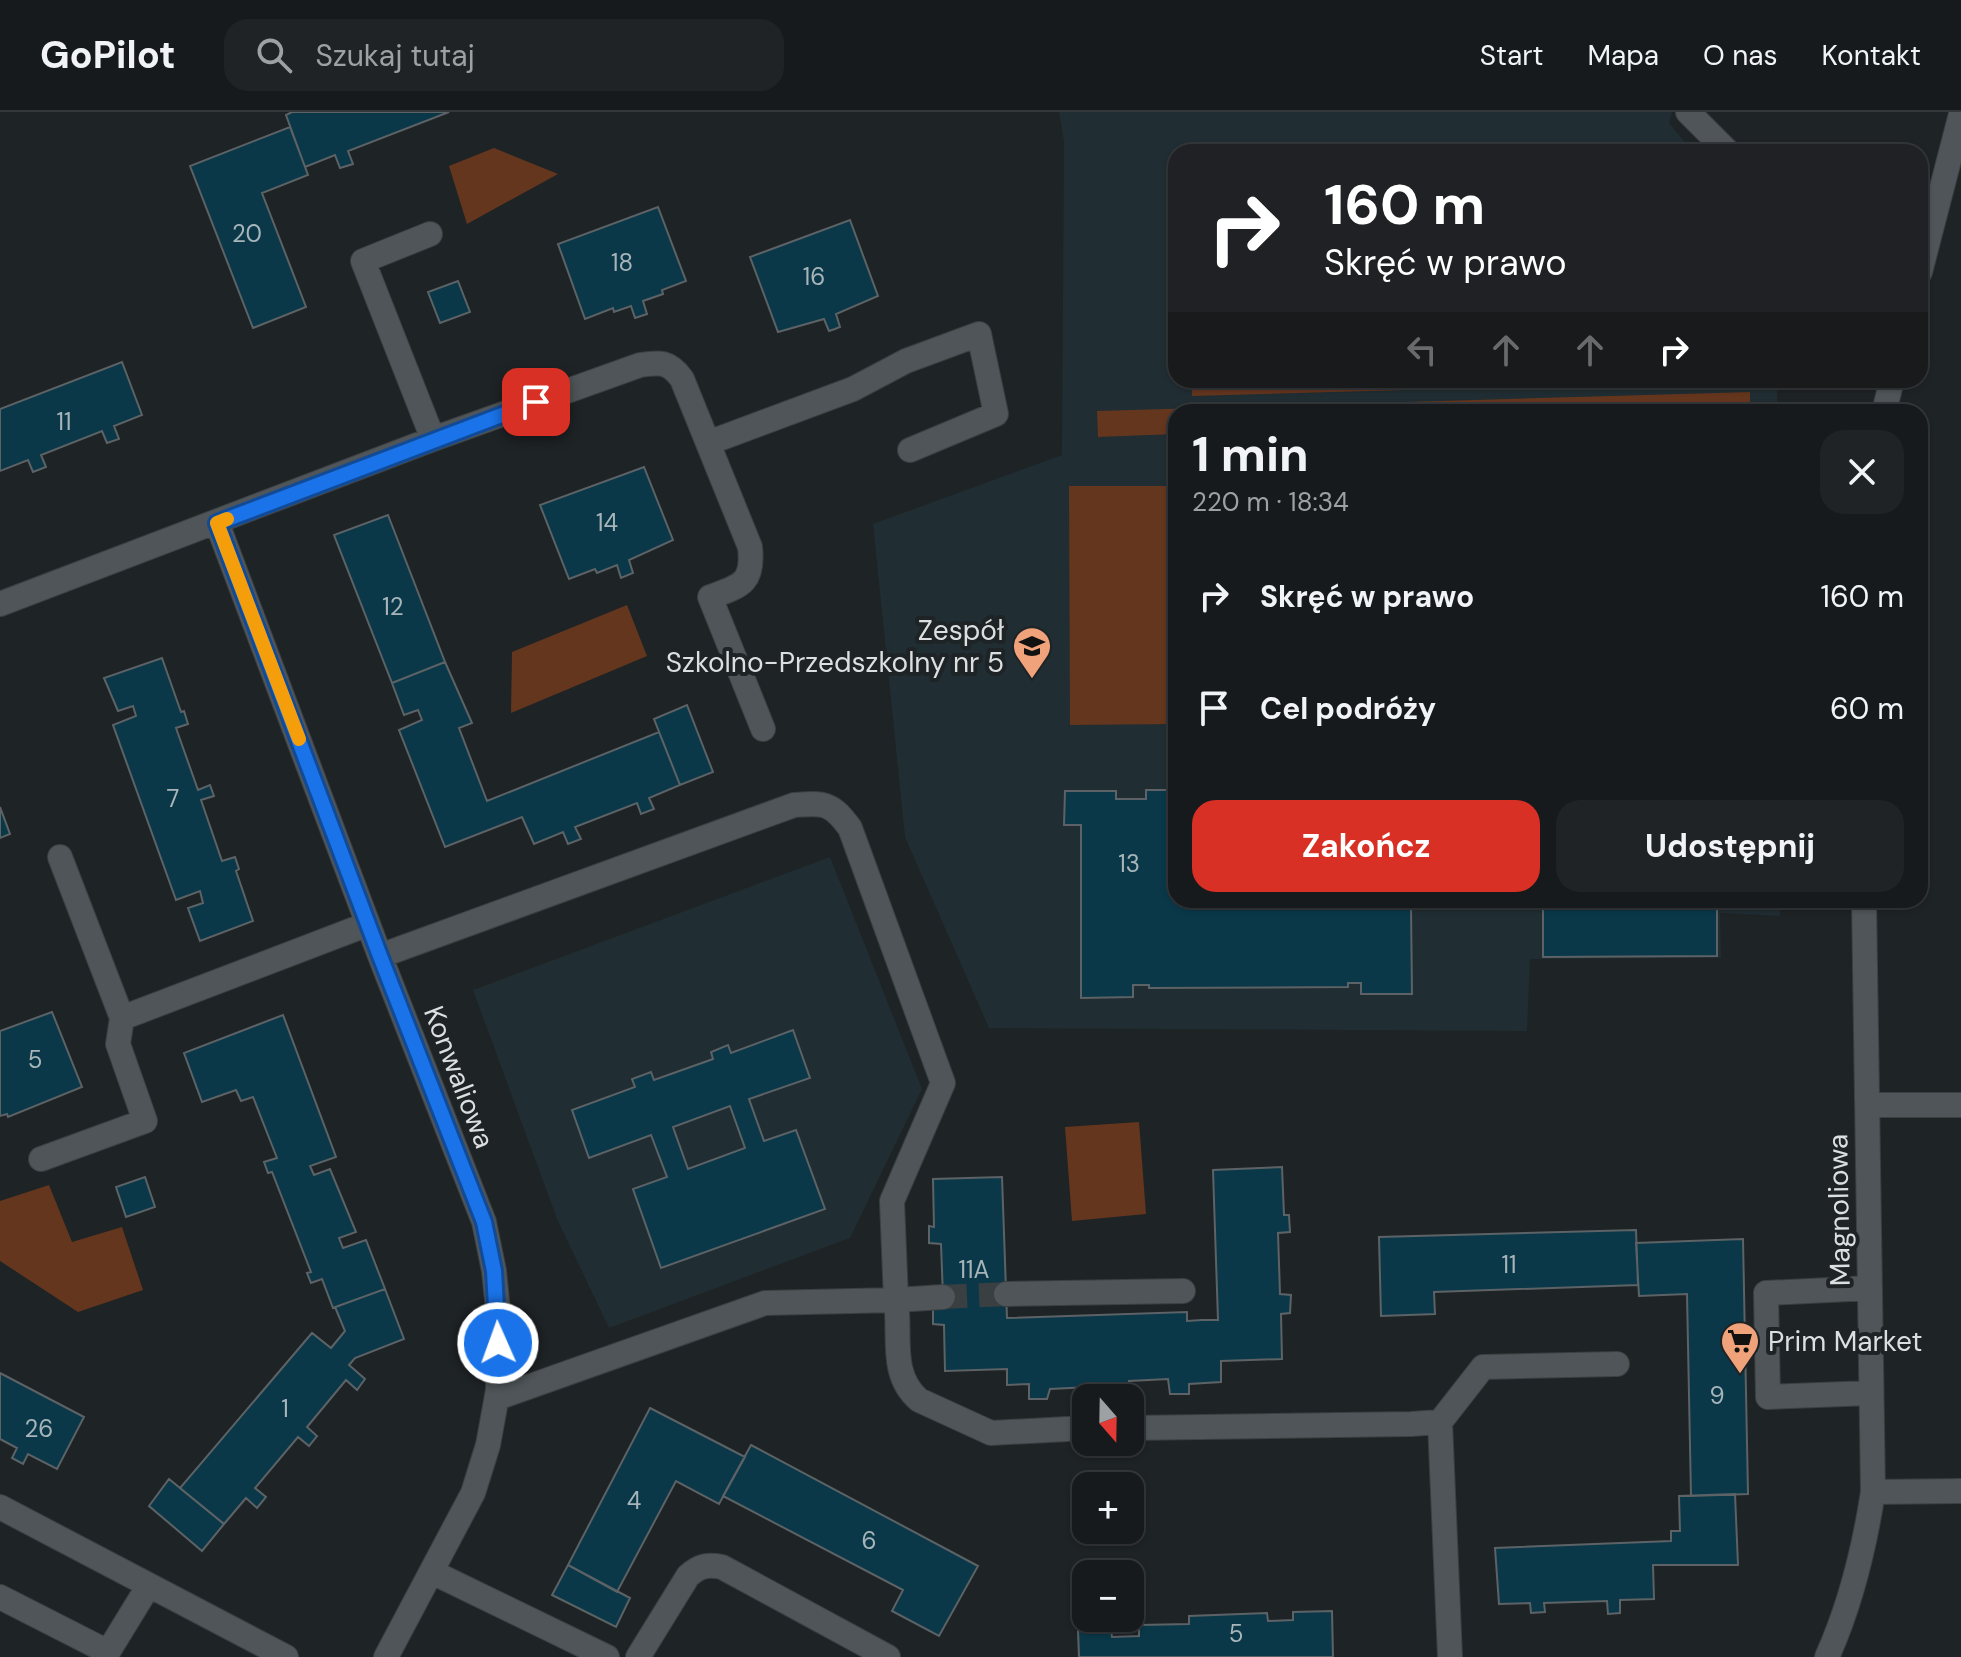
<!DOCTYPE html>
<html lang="pl">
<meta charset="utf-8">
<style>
:root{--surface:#161a1c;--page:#1f2325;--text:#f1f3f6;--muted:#9ea1a3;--line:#35383b;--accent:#d93025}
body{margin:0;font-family:"DM Sans",sans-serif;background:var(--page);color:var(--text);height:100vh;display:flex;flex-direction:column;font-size:30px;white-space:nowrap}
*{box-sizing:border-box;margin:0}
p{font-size:26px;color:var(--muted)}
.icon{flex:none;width:44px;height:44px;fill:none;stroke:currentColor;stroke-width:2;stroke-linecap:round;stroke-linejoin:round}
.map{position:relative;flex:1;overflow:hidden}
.panel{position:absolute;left:1168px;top:292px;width:760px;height:504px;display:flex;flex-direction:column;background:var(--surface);border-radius:24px;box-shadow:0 2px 6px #0004,0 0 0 2px var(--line)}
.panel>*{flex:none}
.top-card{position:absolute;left:1168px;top:32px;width:760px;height:244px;border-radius:24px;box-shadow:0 2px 6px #0004,0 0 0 2px var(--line);background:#202124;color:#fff;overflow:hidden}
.needle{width:52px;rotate:160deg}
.buttons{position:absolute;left:1072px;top:1272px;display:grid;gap:16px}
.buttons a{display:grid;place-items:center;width:72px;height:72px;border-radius:16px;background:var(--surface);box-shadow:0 2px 6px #0004,0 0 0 2px var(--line);font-size:40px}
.pin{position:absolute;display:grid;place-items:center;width:68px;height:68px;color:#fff;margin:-34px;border-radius:16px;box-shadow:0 4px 12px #0006}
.me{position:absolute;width:88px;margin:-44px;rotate:358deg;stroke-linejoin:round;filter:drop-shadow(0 0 6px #0008)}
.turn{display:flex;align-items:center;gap:28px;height:168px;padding:0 24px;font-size:36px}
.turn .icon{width:104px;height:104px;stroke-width:2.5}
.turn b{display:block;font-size:56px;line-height:68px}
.lanes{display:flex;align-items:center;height:76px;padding:0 24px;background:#0003;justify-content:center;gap:40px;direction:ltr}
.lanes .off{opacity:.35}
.round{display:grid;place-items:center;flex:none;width:84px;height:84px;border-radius:24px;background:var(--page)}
.headline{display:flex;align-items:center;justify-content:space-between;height:136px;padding:0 24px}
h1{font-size:48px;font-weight:700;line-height:60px}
.action{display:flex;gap:16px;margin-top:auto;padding:16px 24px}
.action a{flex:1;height:92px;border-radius:24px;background:var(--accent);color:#fff;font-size:32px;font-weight:700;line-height:92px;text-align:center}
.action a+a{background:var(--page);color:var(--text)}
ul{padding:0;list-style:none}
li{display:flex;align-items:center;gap:24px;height:112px;padding:0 24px}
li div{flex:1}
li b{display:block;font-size:30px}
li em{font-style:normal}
header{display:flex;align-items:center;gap:48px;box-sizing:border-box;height:112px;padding:0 40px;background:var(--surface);border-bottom:2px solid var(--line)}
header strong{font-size:38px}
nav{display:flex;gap:44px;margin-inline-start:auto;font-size:28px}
.search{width:560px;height:72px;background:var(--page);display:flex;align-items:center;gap:20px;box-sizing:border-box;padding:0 28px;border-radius:24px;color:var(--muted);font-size:30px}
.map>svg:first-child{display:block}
.built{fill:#202d32}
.green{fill:#64361e}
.building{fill:#0a3848;stroke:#5c6265;stroke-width:2;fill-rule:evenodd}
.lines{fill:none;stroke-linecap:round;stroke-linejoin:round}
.minor-tunnel{stroke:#3a3f42;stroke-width:24;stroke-dasharray:24 12;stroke-linecap:butt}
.minor-casing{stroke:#3b3f41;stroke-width:26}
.minor{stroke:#4f5558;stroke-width:24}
.route-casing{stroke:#114b97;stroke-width:20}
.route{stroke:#1a73e8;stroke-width:14}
.slow{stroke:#f59e0b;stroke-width:14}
.labels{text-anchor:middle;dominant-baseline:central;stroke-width:8;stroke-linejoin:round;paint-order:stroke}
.number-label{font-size:24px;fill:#a7b5ba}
.poi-label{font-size:28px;fill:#dbdfe0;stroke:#1e2326;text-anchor:end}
.street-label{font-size:28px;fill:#dbdfe0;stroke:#1e2326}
</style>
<header>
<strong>GoPilot</strong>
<div class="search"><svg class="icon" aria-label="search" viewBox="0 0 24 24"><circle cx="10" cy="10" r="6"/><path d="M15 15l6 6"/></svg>Szukaj tutaj</div>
<nav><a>Start</a><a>Mapa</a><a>O nas</a><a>Kontakt</a></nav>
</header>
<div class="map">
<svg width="1961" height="1545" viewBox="0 0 1961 1545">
<rect width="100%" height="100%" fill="#1e2326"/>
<!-- built -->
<path class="built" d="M1059,0H1672L1669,11L1693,40H1176V268H1777V300H1176V788H1779L1780,804L1720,801L1721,846L1530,847L1527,919L989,916L905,725L873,412L1062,343L1064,30Z
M830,745L922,977L850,1126L609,1216L557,1107L473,878Z"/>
<!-- green -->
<path class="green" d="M494,36L558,62L467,112L449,54Z
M1192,268H1588V273L1192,284Z
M1750,280V300H1176V322L1098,325L1097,299Z
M1069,374H1176V612L1070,613Z
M627,493L647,544L511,601L512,540Z
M1139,1010L1146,1102L1072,1109L1065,1015Z
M49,1073L72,1130L122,1115L143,1178L78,1200L0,1149V1089Z"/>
<!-- building -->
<path class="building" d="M292,0H449L348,39L353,52L340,56L335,43L305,55L286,3Z
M290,15L308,63L262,81L306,195L253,216L190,54Z
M658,95L686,169L662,178L663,182L643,189L647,202L635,206L631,194L614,200L613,196L585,207L558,132Z
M850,108L878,184L836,202L840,215L835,217L829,219L824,207L778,220L750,145Z
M458,169L470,200L440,211L428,180Z
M122,250L142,303L114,314L119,327L107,331L102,319L41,343L46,355L33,360L28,348L0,359V297Z
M644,355L673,428L629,448L633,461L621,466L617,453L597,461L595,457L569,467L540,393Z
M388,403L445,550L392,571L334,423Z
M162,546L181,600L184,599L188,612L176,616L198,678L210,673L214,684L201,688L222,749L235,745L239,757L236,759L253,809L200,829L188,796L203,791L200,779L176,788L113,613L136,604L133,594L118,599L104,566Z
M445,550L472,611L459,616L487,689L659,620L680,673L649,686L654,697L641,702L637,691L575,715L581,727L568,732L563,720L534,732L522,705L445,735L399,618L422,608L418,598L404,603L392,571Z
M687,593L713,660L680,673L654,607Z
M1146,678H1176V788H1709V793H1717V844L1543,845V793L1411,794L1412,882H1361V871H1348V875L1149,876V873H1133V885L1081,886V713H1064L1065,679H1116V687H1146Z
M0,695L10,722L0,726Z
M52,900L82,975L8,1005L7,1002L0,1004V919Z
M283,903L336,1045L310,1054L314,1063L330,1057L356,1120L339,1126L343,1136L366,1128L385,1177L333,1196L322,1167L311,1171L307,1161L311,1160L272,1060L268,1061L264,1050L277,1046L253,985L241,989L236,978L202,990L184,941Z
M793,918L810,966L749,987L764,1029L796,1018L825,1097L661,1156L633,1077L667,1065L651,1023L589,1046L572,998L635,975L632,967L651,960L654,968L713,947L711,940L728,933L731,941ZM730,994L745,1036L688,1057L673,1015Z
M1282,1055L1284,1103H1289L1290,1120L1278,1121L1280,1182L1291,1183L1290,1201L1281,1202L1282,1247L1221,1249V1270L1189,1272V1282H1170L1168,1267L1129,1269L1130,1284L1114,1285L1110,1274L1050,1277L1047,1287H1029V1272L1007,1273V1257L945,1259L944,1213L933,1212V1194L943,1185L941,1132L929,1131V1114L934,1115L933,1067L1002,1065L1007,1206L1187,1200V1209L1202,1208H1218L1213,1058Z
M145,1065L155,1095L126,1105L116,1075Z
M1636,1118L1638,1173L1434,1180L1435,1202L1381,1204L1379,1125Z
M1743,1127L1748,1382L1691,1384L1687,1182L1639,1184L1636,1131Z
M385,1177L404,1227L355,1246L349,1253L365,1267L357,1278L346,1268L307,1315L317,1324L309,1334L298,1325L255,1376L266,1385L257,1396L246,1386L224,1412L180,1376L312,1221L331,1236L345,1219L335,1195Z
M0,1261L84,1305L57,1357L28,1342L23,1352L12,1346L17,1336L0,1327Z
M650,1296L745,1345L719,1392L676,1369L617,1480L568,1453Z
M751,1333L978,1454L939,1524L892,1499L903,1478L723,1384Z
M169,1367L224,1412L202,1439L149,1394Z
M1735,1382L1738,1453H1653L1654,1487L1620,1488V1501L1608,1502L1607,1489L1544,1491L1545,1500L1531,1501L1530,1491L1499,1492L1495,1436L1671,1429V1419H1680L1679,1384Z
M568,1453L630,1486L616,1515L552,1483Z
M1332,1499L1333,1545H1079L1078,1518L1111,1517L1112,1525L1139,1524V1513L1189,1512V1504L1267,1501L1268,1509L1293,1508V1500Z"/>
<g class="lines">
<!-- minor-tunnel -->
<path class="minor-tunnel" d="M943,1185L1006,1182"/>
<defs>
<path id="minor" d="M1688,0L1728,40
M430,122L363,149L433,327
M1920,160L1961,2
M1884,300L1892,268
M708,331L853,277L906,249L979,222L996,302L910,338
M217,411L380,844L484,1110L494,1159L499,1207L498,1278L488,1333L473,1381L386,1545
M0,492L433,327L640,253C660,250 669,249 682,267L750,435C754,471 741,474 710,485L763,617
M60,745L122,906
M380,844L794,693C824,691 831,690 850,716L943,971L892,1089L896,1188L765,1191L497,1286
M1868,993H1961
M41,1047L145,1009L118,932L122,906L368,812
M1870,1176L1766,1181L1768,1285L1871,1281
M1006,1182L1183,1179
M943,1185L896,1188C901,1224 889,1262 919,1288L991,1321L1086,1316
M1440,1310L1450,1545
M1130,1316L1411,1312L1440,1310L1483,1255L1617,1252
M1873,1380L1961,1379
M0,1395L286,1545
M432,1460L607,1545
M0,1485L108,1540L149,1473
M638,1545L688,1464C699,1454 707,1452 722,1455L888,1545
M1827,1545C1851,1492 1864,1438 1873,1380L1864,788"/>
</defs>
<!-- minor casing -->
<use href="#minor" class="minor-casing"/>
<!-- minor -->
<use href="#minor" class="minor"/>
</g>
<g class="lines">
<defs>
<path id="route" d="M498,1231L494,1159L484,1110L380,844L217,411L536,290"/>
</defs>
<!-- route casing -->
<use href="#route" class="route-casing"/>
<!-- route -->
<use href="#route" class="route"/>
<!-- slow -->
<path class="slow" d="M227,407L217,411L299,627"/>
</g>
<!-- icons -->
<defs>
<symbol id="school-pin" viewBox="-11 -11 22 30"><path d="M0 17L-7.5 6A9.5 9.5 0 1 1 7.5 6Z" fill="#f0a27a" stroke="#1e2326"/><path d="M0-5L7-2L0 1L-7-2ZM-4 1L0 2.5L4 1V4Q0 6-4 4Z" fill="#111"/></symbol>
<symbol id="supermarket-pin" viewBox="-11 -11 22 30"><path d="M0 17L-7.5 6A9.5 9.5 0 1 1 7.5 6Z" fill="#f0a27a" stroke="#1e2326"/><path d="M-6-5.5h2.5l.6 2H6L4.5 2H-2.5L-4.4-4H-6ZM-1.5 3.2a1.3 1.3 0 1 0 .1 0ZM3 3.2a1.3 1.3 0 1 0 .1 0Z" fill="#111"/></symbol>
</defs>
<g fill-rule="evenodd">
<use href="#school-pin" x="1010" y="512" width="44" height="60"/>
<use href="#supermarket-pin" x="1718" y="1207" width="44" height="60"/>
</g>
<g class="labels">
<!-- number labels -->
<g class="number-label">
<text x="247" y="121">20</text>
<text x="622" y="150">18</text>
<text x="814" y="164">16</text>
<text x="64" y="309">11</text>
<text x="607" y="410">14</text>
<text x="393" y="494">12</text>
<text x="173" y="686">7</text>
<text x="1129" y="751">13</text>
<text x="35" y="947">5</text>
<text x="1509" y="1152">11</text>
<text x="974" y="1157">11A</text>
<text x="1717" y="1283">9</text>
<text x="285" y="1296">1</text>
<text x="39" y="1316">26</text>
<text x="634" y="1388">4</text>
<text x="869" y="1428">6</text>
<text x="1236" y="1521">5</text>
</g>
<!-- poi labels -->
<g class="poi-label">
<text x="1004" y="518">Zespół<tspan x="1004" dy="32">Szkolno-Przedszkolny nr 5</tspan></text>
<text x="1768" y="1229" text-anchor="start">Prim Market</text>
</g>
<!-- street labels -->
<g class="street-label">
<text transform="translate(459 965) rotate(69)">Konwaliowa</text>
<text transform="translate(1839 1098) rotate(-91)">Magnoliowa</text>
</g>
</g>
</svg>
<div class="buttons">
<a><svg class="needle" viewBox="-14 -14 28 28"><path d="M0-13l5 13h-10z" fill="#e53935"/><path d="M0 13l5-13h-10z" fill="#9ea1a3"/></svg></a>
<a>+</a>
<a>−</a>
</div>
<div class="pin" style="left:536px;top:290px;background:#d93025"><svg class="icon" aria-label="arrive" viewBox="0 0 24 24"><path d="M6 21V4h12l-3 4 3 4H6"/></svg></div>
<svg class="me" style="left:498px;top:1231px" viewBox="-20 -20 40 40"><circle r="17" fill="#1a73e8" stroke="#fff" stroke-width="3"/><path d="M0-11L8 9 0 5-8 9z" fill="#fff"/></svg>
<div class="top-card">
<div class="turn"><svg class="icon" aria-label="right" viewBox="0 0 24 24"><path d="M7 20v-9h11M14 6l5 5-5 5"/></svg><div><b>160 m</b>Skręć w prawo</div></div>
<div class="lanes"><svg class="icon off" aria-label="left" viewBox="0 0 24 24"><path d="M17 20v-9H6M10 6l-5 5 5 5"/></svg><svg class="icon off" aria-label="ahead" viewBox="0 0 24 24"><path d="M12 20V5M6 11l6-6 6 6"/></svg><svg class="icon off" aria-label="ahead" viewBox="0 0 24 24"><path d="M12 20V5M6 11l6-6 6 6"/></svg><svg class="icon" aria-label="right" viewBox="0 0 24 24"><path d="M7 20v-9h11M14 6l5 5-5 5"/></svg></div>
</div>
<section class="panel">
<div class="headline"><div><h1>1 min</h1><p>220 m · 18:34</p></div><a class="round"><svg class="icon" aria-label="close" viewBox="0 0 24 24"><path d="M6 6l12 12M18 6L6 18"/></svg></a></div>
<ul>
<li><svg class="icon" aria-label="right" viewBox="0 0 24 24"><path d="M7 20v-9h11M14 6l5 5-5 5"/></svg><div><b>Skręć w prawo</b></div><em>160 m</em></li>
<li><svg class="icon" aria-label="arrive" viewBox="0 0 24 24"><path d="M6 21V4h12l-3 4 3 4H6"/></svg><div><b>Cel podróży</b></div><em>60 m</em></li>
</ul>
<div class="action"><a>Zakończ</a><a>Udostępnij</a></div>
</section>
</div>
